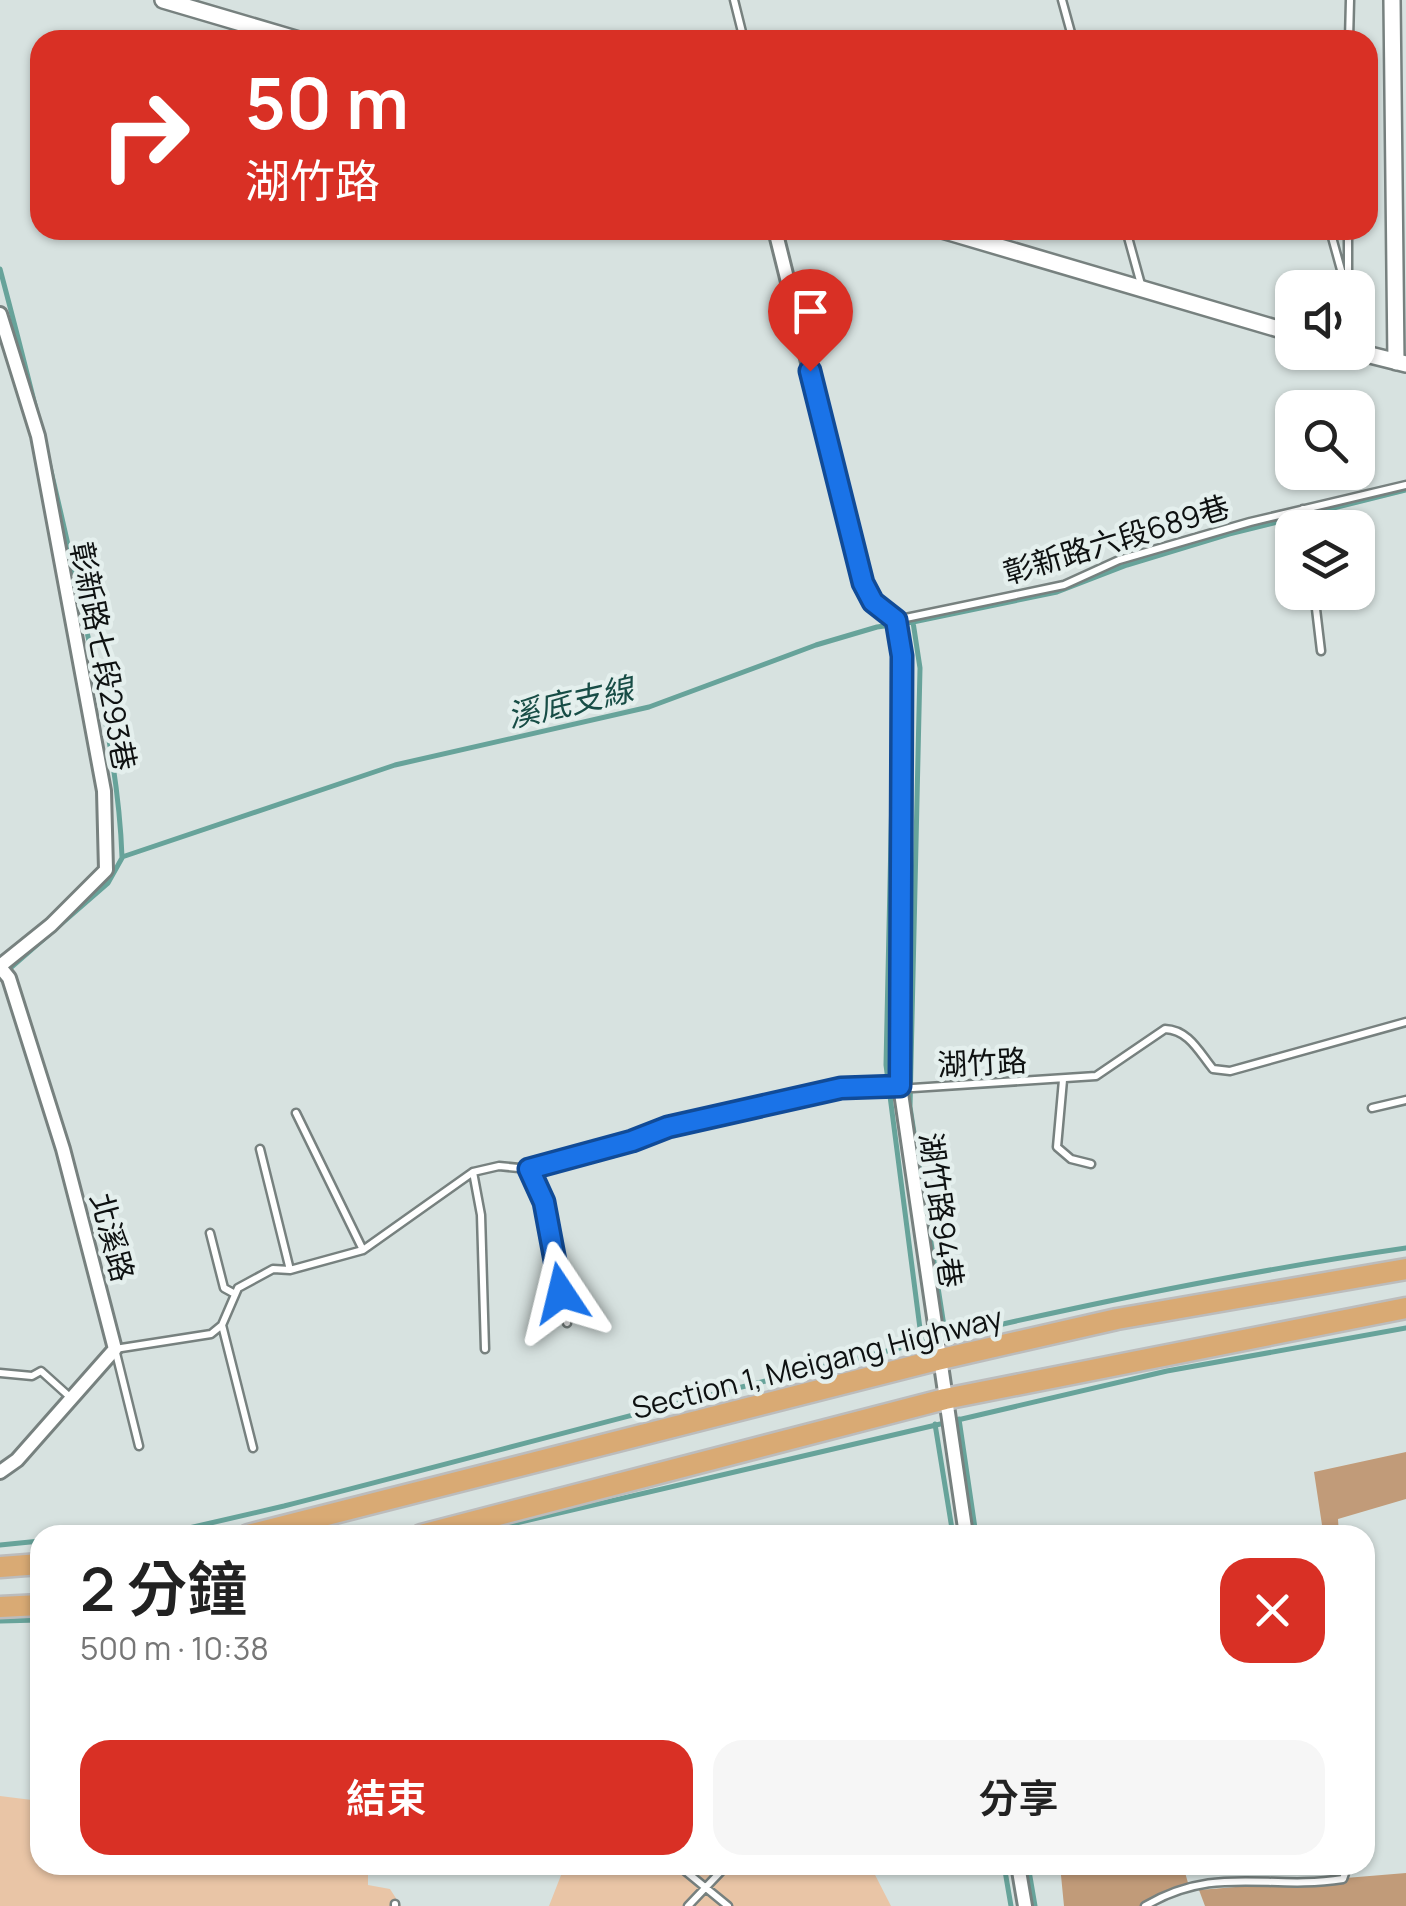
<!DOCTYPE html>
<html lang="zh-TW">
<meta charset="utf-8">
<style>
:root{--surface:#fff;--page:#f6f6f6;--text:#222;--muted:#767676;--accent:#d93025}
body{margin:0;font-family:Manrope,"Noto Sans TC",sans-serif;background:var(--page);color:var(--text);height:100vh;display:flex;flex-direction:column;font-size:38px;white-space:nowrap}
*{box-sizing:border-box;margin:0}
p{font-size:32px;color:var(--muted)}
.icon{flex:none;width:55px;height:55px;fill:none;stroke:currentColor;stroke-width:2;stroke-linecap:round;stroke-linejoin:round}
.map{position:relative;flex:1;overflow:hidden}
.drawer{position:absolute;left:30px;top:1525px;width:1345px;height:350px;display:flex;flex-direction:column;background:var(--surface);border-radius:30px;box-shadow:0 2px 8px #0004}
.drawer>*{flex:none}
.guide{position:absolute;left:30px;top:30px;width:1348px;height:210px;border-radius:30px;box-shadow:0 2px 8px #0004;background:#d93025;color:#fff;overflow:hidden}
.controls{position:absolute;left:1275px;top:270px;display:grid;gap:20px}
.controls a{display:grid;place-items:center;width:100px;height:100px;border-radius:20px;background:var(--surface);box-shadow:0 2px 8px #0004;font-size:50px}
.pin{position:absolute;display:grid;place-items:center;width:85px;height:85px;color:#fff;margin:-102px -42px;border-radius:50% 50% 50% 0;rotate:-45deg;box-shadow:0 0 10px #0007}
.pin .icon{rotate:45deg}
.me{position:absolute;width:110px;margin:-55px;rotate:350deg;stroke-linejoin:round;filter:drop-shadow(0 0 8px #0008)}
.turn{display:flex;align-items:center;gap:35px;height:210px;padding:0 50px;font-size:45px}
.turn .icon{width:130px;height:130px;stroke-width:2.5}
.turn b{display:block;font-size:70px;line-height:85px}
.round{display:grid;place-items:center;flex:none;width:105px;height:105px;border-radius:30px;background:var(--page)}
.headline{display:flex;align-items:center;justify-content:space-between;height:170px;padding:0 50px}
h1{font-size:60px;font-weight:600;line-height:75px}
.button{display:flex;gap:20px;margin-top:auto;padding:20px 50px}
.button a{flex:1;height:115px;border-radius:30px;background:var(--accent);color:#fff;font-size:40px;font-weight:600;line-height:115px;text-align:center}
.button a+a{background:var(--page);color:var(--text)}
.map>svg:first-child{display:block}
.green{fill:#e9c5a6}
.forest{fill:#c19b79}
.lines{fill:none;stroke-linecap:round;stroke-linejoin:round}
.stream{stroke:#67a39a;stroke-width:5}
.service-casing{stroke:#77817f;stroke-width:11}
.minor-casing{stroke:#77817f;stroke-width:18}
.tertiary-casing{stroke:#77817f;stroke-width:20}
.primary-casing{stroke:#bcbcbc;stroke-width:25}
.service{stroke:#fff;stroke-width:6}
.minor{stroke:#fff;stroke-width:12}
.tertiary{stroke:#fff;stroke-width:15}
.primary{stroke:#d9aa74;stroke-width:20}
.route-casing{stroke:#114b97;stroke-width:25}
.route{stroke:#1a73e8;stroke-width:18}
.labels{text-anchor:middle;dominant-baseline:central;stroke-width:9;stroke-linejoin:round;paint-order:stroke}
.street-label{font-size:30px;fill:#0e1111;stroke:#e4efed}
.water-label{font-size:32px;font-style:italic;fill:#174d46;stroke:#e4efed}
</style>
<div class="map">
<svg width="1406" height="1906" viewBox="0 0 1406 1906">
<rect width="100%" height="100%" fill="#d7e2e0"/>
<!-- green -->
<path class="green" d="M0,1796L40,1801V1865H368V1885L390,1889L401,1906H0Z
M565,1865H870L891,1906H549Z"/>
<!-- forest -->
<path class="forest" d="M1406,1452V1499L1338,1519L1339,1535H1305L1322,1525L1314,1472Z
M1060,1865H1183L1188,1883L1145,1906H1064Z
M1406,1873V1906H1205L1199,1890Z"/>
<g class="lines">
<!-- stream -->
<path class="stream" d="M0,269C30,382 58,495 82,609C100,692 119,773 122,857L395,765L649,707L816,645L877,627L913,622L920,668L910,1107L946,1339
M913,622L1057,592L1127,565L1229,534L1406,490
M889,625L895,657L886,1065L922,1344
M0,977L108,883L122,858
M959,1419L976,1535
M935,1424L953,1535
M106,1535L189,1528L284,1506C655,1411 1026,1303 1406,1248
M465,1535L1167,1371L1406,1328
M0,1545L40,1541
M0,1621L40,1620
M1004,1865L1011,1906
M1028,1865L1035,1906"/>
<defs>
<path id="service" d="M734,0L744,40
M1062,0L1073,40
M1349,40L1350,0
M1126,230L1142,288
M1330,230L1346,288
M1348,288V230
M1303,509L1305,528
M1314,592L1321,651
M896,620L1064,585L1119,560L1250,522L1406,485
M1063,1080L1057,1147L1071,1159L1091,1164
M1372,1108L1406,1100
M296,1113L363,1250
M260,1149L290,1270
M529,1169L544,1202L567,1323
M473,1172L481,1215L485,1349
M210,1233L224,1288L235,1294
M222,1325L253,1448
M0,1373L32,1376L41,1371L71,1398
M139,1446L115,1349L211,1334L222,1325L238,1288L273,1269L290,1270L363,1250L473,1172L499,1166L529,1169L567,1160L667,1127L841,1088L870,1085L913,1088L1096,1076L1165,1029C1189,1030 1199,1052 1213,1069L1230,1071L1406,1022
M678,1865L728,1906
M395,1906V1904
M688,1906L727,1865
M1145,1906C1216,1864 1268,1891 1343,1879L1348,1865"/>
<path id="minor" d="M775,230L863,583L873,602L896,620L902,656L900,1086L966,1535
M0,314L38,436L104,791L106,870L51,925L0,966
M0,967L9,978L63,1149L115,1349L17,1460L0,1472
M1018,1865L1025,1906"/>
<path id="tertiary" d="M163,0L299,40
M1392,0L1396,362
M942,230L1292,333
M1358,352L1406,364"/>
<path id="primary" d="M248,1535L937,1360L1117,1319L1406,1269
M421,1535L945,1399L1406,1308
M0,1567L40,1564
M0,1607L40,1605"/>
</defs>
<!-- service casing -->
<use href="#service" class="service-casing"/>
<!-- minor casing -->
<use href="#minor" class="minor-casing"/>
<!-- tertiary casing -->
<use href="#tertiary" class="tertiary-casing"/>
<!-- primary casing -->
<use href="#primary" class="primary-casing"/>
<!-- service -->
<use href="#service" class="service"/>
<!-- minor -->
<use href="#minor" class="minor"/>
<!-- tertiary -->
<use href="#tertiary" class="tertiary"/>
<!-- primary -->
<use href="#primary" class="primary"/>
</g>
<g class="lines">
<defs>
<path id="route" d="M561,1293L544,1202L529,1169L632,1141L668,1127L841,1088L900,1086L902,656L896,620L873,602L863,583L810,371"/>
</defs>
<!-- route casing -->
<use href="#route" class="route-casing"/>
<!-- route -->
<use href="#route" class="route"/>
</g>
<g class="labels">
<!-- street labels -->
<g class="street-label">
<text transform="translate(1116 539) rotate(-17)">彰新路六段689巷</text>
<text transform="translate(104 656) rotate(79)">彰新路七段293巷</text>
<text transform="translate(982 1062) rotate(-3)">湖竹路</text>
<text transform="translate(942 1210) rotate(82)">湖竹路94巷</text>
<text transform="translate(113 1237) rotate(75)">北溪路</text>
<text transform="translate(817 1362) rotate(-14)">Section 1, Meigang Highway</text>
</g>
<!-- water labels -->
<g class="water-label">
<text transform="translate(570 702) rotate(-13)">溪底支線</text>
</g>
</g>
</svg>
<div class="controls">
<a><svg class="icon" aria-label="sound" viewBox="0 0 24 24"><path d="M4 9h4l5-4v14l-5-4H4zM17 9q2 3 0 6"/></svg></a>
<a><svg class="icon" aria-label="search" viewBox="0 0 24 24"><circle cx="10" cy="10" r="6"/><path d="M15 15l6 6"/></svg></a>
<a><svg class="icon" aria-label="layers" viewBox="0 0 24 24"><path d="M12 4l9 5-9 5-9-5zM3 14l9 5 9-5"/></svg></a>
</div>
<div class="pin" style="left:810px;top:371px;background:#d93025"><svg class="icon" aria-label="arrive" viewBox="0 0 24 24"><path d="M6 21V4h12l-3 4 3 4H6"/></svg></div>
<svg class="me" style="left:561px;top:1293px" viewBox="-20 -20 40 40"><path d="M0-17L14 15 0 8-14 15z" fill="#1a73e8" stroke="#fff" stroke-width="4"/></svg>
<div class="guide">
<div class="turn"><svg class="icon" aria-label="right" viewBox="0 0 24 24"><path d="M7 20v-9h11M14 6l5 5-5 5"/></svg><div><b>50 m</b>湖竹路</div></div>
</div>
<section class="drawer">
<div class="headline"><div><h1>2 分鐘</h1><p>500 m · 10:38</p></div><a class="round" style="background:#d93025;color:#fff"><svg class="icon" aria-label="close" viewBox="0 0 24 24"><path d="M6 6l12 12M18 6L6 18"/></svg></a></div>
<div class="button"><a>結束</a><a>分享</a></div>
</section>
</div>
